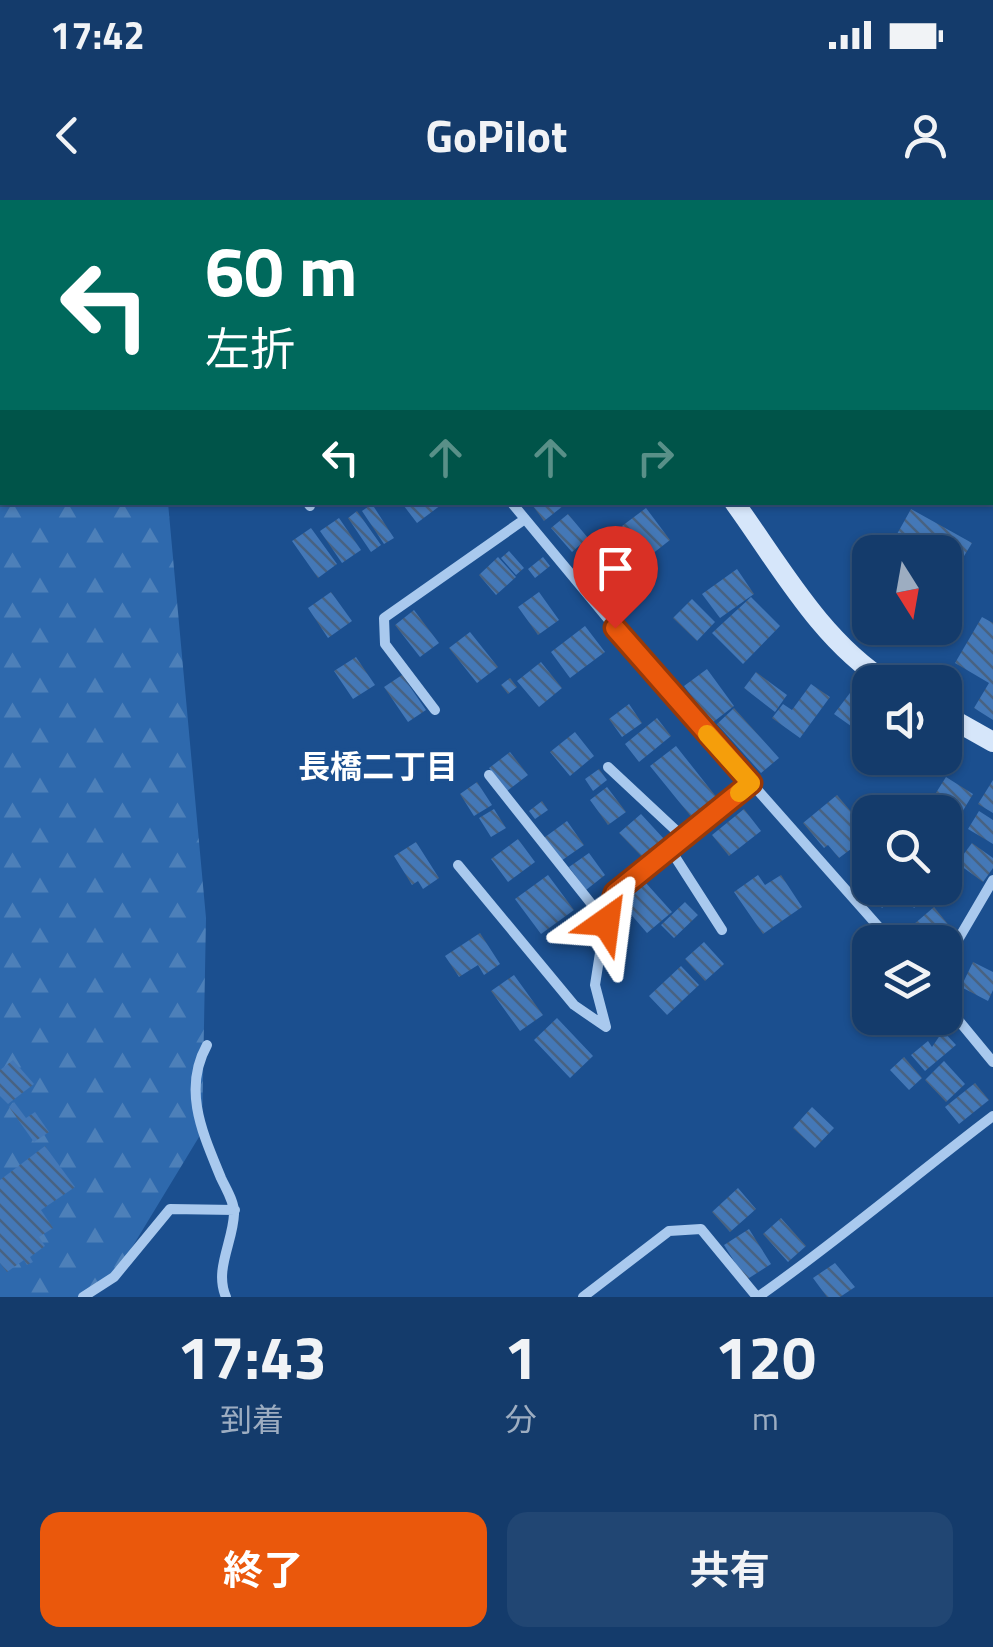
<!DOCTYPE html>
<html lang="ja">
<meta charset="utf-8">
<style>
:root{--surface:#143b6b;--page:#214673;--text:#f1f3f6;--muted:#9dadc1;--line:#33557e;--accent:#ea580c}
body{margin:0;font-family:"Titillium Web","Noto Sans JP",sans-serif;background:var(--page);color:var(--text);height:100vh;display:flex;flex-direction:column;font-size:38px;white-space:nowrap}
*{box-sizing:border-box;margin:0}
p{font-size:32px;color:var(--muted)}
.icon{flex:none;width:55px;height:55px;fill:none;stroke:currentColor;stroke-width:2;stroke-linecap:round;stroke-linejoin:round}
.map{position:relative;height:1097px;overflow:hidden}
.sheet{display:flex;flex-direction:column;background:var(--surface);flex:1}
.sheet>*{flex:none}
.guide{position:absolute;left:0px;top:0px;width:995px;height:305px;box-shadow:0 2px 8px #0004,0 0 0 2px var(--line);background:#00695c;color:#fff;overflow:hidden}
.needle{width:65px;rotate:169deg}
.fabs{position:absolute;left:852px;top:335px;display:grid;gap:20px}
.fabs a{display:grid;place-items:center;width:110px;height:110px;border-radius:20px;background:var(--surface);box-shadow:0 2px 8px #0004,0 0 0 2px var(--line);font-size:50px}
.pin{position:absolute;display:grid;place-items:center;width:85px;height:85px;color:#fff;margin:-102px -42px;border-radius:50% 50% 50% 0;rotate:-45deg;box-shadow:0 0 10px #0007}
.pin .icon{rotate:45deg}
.me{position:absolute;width:110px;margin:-55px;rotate:31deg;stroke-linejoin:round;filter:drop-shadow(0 0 8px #0008)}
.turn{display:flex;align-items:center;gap:35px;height:210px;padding:0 40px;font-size:45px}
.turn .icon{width:130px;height:130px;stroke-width:2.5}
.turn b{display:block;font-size:70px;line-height:85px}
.lanes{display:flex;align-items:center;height:95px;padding:0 40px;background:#0003;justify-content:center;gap:50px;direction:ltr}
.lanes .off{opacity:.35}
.eta{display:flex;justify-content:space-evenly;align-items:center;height:170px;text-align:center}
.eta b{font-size:60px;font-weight:700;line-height:70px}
.primary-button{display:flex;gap:20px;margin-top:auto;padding:20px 40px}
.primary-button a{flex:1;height:115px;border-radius:20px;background:var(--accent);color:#fff;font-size:40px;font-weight:700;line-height:115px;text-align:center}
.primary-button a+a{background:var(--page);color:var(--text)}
.status{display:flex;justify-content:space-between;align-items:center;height:70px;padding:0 50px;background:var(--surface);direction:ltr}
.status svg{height:28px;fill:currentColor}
header{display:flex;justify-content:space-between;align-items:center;height:130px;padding:0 40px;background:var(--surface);font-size:45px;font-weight:700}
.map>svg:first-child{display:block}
.forest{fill:url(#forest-firs)}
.building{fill:url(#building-back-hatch)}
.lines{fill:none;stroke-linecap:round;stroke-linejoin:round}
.highway-tunnel{stroke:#3d69a0;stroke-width:30;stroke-dasharray:30 15;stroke-linecap:butt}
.street{stroke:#a9c9ee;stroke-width:10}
.secondary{stroke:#d6e6fa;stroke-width:20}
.highway{stroke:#fff;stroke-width:30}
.rail-casing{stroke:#fff;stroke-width:10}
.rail{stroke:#1b4f8f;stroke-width:6;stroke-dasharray:19;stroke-linecap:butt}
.route-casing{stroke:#983908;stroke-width:25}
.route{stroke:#ea580c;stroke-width:18}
.slow{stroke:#f59e0b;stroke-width:18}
.labels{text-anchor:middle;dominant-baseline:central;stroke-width:8;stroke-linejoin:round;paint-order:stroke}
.neighbourhood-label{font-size:32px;font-weight:bold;fill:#fff;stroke:#1b4f8f}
</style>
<div class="status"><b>17:42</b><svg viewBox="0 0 49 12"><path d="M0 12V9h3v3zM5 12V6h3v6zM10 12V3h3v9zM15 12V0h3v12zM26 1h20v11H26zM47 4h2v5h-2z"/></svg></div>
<header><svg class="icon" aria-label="back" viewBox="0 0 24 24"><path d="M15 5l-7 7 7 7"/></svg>GoPilot<svg class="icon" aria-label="person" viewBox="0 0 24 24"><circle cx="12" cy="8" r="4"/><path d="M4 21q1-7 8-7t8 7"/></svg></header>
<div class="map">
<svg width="993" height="1097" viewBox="0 0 993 1097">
<defs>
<pattern id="forest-firs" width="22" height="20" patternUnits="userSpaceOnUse" patternTransform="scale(2.5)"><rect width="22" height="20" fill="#2e69ad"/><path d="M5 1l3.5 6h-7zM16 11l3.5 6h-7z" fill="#4d80b9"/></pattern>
<pattern id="building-back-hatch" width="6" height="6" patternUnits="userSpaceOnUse" patternTransform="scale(2.5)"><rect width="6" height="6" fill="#4478b7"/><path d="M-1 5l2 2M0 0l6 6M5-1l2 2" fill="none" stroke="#486282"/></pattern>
</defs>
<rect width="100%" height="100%" fill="#1b4f8f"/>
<!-- forest -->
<path class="forest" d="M0,0L86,2H2V302L168,303L206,718L202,932L114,1077L83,1097H0Z"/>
<!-- building -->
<path class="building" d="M409,302H439L441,305L417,323L404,306Z
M530,302H560L563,306L544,321Z
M372,304L394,338L384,344L362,311Z
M646,308L670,340L647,358L622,326Z
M911,309L972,343L945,387V352H887Z
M357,311L381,345L371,352L348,318Z
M568,314L588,338L572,352L551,328Z
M339,318L361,350L342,363L320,331Z
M311,328L337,364L318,378L292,341Z
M608,333L634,367L607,388L581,354Z
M509,351L524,368L516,375L501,358Z
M498,357L516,377L496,395L479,375Z
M543,357L550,366L535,378L528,369Z
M737,369L754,394L720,418L702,394Z
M870,383V413L857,406Z
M331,392L352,421L328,438L308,408Z
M539,392L559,420L538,435L518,407Z
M751,397L780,426L743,464L712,433Z
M692,399L715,422L697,441L673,418Z
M414,410L439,443L420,457L395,425Z
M982,417L993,423V520L974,508L989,483L955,463Z
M585,426L605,452L570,478L551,452Z
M897,428H920L914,437Z
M470,432L498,467L477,483L449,448Z
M356,457L375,485L353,499L334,471Z
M541,462L562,488L539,507L517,481Z
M707,469L734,506L712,523L684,486Z
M756,472L787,495L775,512L744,488Z
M402,475L426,510L408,522L384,487Z
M510,478L517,487L508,494L501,485Z
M811,484L830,497L800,538L772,518L783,504L792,510Z
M853,489L870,502V515L858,531L834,514Z
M629,504L642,523L622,537L609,519Z
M734,508L779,558L761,573L717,524Z
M657,518L671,536L639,562L625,544Z
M870,531V558H880L877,562L858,551Z
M575,532L594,556L570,576L550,552Z
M676,546L718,599L693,619L650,566Z
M510,552L528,575L507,591L489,568Z
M599,569L607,580L593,591L585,579Z
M946,577L973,594L955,624L945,618V612H935L927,607Z
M993,580V613L978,604Z
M477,582L492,605L474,616L460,594Z
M607,587L626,612L608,625L590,600Z
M837,595L870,634L868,669L851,649L839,658L828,645L824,648L803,623Z
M542,601L548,610L535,619L529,611Z
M494,609L506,628L491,637L479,618Z
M744,609L761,631L729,656L712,635Z
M979,611L993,620V644L968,629Z
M641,614L664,639L643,658L619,633Z
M567,621L584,645L558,663L541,640Z
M518,639L535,662L508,682L491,659Z
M416,642L439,678L423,689L418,681L412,685L394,656Z
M972,643L993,658V668L983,682L957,663Z
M589,653L605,675L586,690L569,667Z
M548,675L574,710L541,734L515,699Z
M758,675L765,685L781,675L802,707L763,734L734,692Z
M646,683L672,712L647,733L622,704Z
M877,688H939L914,708L901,692L882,708L870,693Z
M685,702L698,715L674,738L661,725Z
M934,707L960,739L945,752V742H916L906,731Z
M480,733L500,764L484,775L478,765L459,777L445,756Z
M704,742L724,764L705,781L685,759Z
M973,762L993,772V790L988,801L961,787Z
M681,766L699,785L667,815L649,796Z
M514,775L543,815L520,831L491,791Z
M557,818L593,856L570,878L534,840Z
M943,831L956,845L925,871L911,855L928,841L932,847Z
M904,857L922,878L909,890L890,870Z
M13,860L34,884L8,904L0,896V870Z
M944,861L965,884L946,902L925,880Z
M975,883L989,900L959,924L945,907Z
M14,902L26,918L35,912L49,932L34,942L9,907Z
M812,907L834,928L815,948L793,928Z
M45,946L75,987L41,1010L53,1028L39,1037L45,1046L30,1057L33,1062L27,1065L24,1060L7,1072L0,1063V980Z
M738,988L756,1009L730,1032L712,1012Z
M781,1018L806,1046L788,1062L763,1034Z
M749,1029L771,1064L746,1080L724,1045Z
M835,1063L855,1087L840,1097H827L813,1078Z"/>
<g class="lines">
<!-- highway-tunnel -->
<path class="highway-tunnel" d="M818,0L821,2
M871,0L874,2"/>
<!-- street -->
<path class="street" d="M283,0L285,2
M392,0L393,2
M756,0L758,2
M119,2L123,0
M828,2L829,0
M992,158L993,159
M307,302L310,306
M511,302L638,455L892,742
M435,510L385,444L384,418L525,319
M608,567L684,638
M489,575L605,721
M670,649L722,730
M458,665L574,805L606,827L595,785L605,721L615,693L751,583
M945,762L993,680
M945,804L993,862
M207,845C182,890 203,934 221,978C226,989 235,1003 234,1014C233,1042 214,1070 226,1097
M83,1097L114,1077L170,1009L235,1010
M583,1097L669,1031L701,1029L757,1097
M758,1097C839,1040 914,976 993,916"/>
<!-- secondary -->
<path class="secondary" d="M526,0L527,2
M919,0L922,2
M992,46H993
M734,302C779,364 821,441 887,482
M945,515L993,542"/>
<!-- highway -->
<path class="highway" d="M992,86L993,87
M992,121H993"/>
<defs>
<path id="rail" d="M702,0L704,2
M992,242H993"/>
</defs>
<!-- rail casing -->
<use href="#rail" class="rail-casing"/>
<!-- rail -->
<use href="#rail" class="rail"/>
</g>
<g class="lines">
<defs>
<path id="route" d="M606,722L615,693L751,583L615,428"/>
</defs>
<!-- route casing -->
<use href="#route" class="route-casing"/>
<!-- route -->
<use href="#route" class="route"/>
<!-- slow -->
<path class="slow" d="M707,534L751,583L739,593"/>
</g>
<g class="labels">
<!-- neighbourhood labels -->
<g class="neighbourhood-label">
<text x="378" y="566">長橋二丁目</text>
</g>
</g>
</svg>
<div class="fabs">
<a><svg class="needle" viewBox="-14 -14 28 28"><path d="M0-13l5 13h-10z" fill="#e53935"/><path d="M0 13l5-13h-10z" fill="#9dadc1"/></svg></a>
<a><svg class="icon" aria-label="sound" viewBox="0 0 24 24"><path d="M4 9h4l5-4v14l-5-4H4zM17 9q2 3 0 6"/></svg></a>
<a><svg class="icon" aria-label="search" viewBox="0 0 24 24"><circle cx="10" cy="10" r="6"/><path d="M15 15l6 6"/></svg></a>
<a><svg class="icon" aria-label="layers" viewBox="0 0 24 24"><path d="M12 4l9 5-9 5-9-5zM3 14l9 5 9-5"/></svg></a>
</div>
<div class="pin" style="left:615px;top:428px;background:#d93025"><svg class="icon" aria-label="arrive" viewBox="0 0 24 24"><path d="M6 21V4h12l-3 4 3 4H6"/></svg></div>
<svg class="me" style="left:606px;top:722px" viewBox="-20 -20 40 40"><path d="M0-17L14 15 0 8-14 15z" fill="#ea580c" stroke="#fff" stroke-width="4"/></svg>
<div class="guide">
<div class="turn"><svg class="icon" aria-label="left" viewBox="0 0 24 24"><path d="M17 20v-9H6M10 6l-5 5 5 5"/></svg><div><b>60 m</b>左折</div></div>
<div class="lanes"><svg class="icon" aria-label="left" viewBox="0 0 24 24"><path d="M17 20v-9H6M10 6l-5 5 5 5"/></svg><svg class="icon off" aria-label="ahead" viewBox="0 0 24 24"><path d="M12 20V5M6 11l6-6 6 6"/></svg><svg class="icon off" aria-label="ahead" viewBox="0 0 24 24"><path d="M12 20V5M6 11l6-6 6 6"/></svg><svg class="icon off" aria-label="right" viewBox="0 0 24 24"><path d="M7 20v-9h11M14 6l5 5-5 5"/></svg></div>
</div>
</div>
<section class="sheet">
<div class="eta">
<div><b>17:43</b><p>到着</p></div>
<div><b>1</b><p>分</p></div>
<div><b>120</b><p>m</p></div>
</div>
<div class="primary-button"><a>終了</a><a>共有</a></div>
</section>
